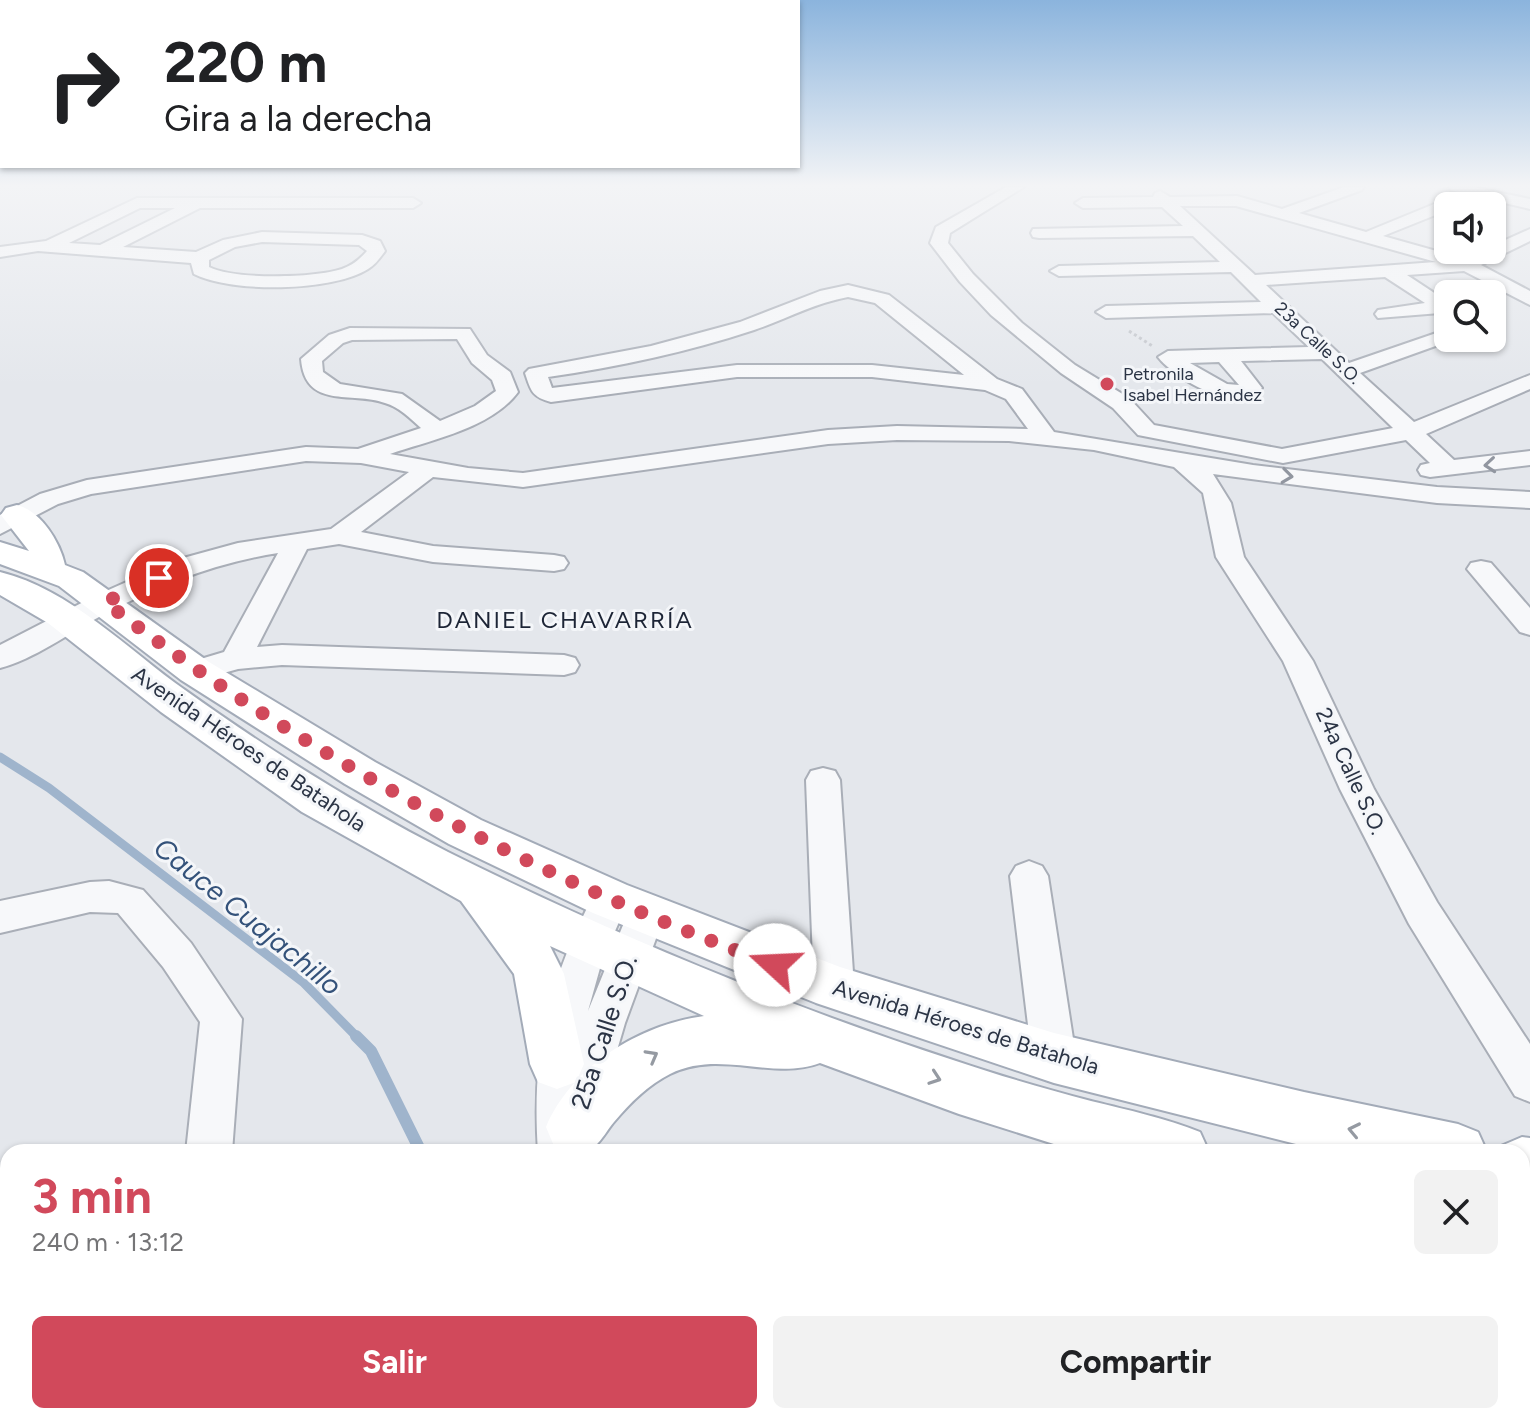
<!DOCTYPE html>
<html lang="es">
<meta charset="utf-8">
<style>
:root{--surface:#fff;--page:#f2f2f2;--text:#202124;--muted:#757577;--accent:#d1495b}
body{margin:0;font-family:Figtree,sans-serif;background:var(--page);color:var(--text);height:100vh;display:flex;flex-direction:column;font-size:30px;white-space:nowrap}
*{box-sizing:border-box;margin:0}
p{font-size:26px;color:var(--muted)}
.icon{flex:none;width:44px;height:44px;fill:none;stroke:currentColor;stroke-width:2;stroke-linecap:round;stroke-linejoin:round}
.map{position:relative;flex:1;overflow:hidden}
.side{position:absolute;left:0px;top:1144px;width:1530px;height:280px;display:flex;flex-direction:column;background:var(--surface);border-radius:24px 24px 0 0;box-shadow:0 2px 6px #0004}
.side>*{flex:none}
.banner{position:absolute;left:0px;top:0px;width:800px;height:168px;box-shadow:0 2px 6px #0004;background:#fff;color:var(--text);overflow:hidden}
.buttons{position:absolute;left:1434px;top:192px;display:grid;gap:16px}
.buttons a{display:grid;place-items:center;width:72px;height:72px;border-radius:12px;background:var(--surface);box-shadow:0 2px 6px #0004;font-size:40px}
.pin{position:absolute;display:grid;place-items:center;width:68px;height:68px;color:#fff;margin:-34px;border:4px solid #fff;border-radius:50%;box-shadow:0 2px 8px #0007}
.me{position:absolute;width:88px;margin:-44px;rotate:290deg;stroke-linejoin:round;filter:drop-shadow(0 0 6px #0008)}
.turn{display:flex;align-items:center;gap:28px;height:168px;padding:0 32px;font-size:36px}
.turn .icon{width:104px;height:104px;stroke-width:2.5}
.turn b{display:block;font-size:56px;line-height:68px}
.round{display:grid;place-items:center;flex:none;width:84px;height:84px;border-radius:12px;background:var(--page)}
.headline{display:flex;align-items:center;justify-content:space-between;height:136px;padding:0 32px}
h1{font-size:48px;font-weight:700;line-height:60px;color:var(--accent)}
.button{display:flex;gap:16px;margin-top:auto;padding:16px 32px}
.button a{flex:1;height:92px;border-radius:12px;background:var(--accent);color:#fff;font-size:32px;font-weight:700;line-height:92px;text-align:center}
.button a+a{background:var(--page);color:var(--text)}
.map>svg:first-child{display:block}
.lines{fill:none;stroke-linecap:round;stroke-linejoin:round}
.stream-far1{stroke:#9fb4cc;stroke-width:9}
.stream{stroke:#9fb4cc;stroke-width:12}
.minor-casing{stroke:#a9aeb7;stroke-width:4}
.major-casing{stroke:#a3abb8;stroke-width:4}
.path{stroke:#c2c5cb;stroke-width:3;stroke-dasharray:3 3;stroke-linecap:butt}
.minor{fill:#f7f8fa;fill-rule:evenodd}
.major{fill:#fff;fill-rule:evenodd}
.oneway{stroke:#9196a0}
.oneway2{stroke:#959aa2}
.route{stroke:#d1495b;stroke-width:14;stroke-dasharray:0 25.2}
.poi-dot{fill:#d1495b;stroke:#f4f6f9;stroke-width:3}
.labels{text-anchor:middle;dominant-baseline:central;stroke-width:6;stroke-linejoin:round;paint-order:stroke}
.far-street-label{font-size:18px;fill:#2b3445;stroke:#f4f6f9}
.far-poi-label{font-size:18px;fill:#2b3445;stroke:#f4f6f9;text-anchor:start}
.street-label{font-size:22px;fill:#2b3445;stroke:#f4f6f9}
.neighbourhood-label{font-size:24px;letter-spacing:2px;fill:#1d2536;stroke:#f4f6f9}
.near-street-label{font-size:26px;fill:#2b3445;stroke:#f4f6f9}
.near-water-label{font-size:28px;font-style:italic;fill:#34527a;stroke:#f4f6f9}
</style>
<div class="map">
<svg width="1530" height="1424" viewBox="0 0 1530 1424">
<rect width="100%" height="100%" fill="#e4e7ec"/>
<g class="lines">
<!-- stream-far1 -->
<path class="stream-far1" d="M0,757L49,788L304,983L358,1038"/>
<!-- stream -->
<path class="stream" d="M356,1036L371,1051L421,1152"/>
<defs>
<path id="minor" d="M1006,187H1024L950,233L948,243L973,274L1022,323L1075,365L1129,398L1154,425L1282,449L1393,428L1322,359L1241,361L1262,388C1238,416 1175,379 1158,357L1168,351L1309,347L1273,313L1106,318L1096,312L1106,306L1261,302L1231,272L1059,276L1050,271L1059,266L1220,262L1193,236L1039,238L1033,237L1031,233L1033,229L1183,226L1162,207L1083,208L1075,203L1083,198L1153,197L1155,193L1160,191L1170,197L1237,196L1282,209L1344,187H1364L1362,190L1299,213L1366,232L1461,193L1451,190L1449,187H1474L1530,199V209L1479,197L1457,206H1448V210L1383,236L1465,259L1484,250H1492V246L1530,229V241L1481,265L1530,291V305L1464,271L1407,275L1448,302V316L1440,313L1378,318L1375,314L1378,310L1425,303L1385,277L1266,285L1349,363L1448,329V338L1455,339L1360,373L1414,422L1530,375V389L1426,434L1454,460L1530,451V465L1430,477L1421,475L1418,470L1421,465L1430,463L1406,440L1283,463L1138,435L1113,408L1061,373L991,315L960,282L930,243L936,227ZM1180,206H1236L1436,262L1255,275ZM1219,362L1239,385L1227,384L1190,363Z
M137,198H413L421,203L413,208H200L123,247L196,252L223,240L262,232L362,235L380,241L385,251C380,258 375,265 368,269C332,292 231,293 194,274L191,263L38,251L0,257V247L46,241ZM140,208H175L100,245L69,243ZM262,242L359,245L367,251C360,259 353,265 342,269C314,278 235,280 209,267V260L235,247Z
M848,285L889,295L997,379L1022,389L1054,432L1253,465L1437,487L1530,492V508L1437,503L1213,474L1231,503L1244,557L1313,661L1374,789L1437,902L1530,1044V1102L1515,1096L1409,924L1340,789L1283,661L1216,557L1203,493L1174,467L1094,450L1009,441L897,440L828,444L523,487L433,477L361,532L433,546L554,555L564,557L568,563L564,569L554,571L433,562L339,544L307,549L257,647L282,645L564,655L575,658L579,665L575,672L564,675L282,665L238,669L195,681L184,678L180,671L184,664L224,652L278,553C214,563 156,586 99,617C68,634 34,659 0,668V645L95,596L176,560L238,543L331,529L409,472L361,463L306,461L91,494L58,504L0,534V515L40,494L87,480L306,447L358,449L421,428C410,418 399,407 385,403C352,391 305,410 301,359L329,335L350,328L470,329L487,355L510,372L518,392C492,428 431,440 390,454L468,468L523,473L828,430L897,426L1028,429L1006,399L985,390L872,377H737L551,402C532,397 531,391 525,373L529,369L651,346L740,322L820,291ZM848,297L875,303L964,375L872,365H737L552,388L548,377C618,367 687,352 754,330C786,319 815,303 848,297ZM457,339L472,363L492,380L496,391L475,406L440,421L402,394L340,384L323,372L322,361L343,343L352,340Z
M1481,561L1491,563L1530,608V635L1520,632L1467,569L1471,563Z
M823,768L835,771L840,780L854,987L848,1000L834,1005L820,1000L814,987L806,780L811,771Z
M1029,861L1042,866L1048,876L1076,1058L1069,1072L1054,1078L1039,1072L1032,1058L1010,876L1016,866Z
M109,881L143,890L191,943L242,1019L232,1152H186L200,1022L163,967L118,913L90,912L0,933V901L90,882Z
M610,884L623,888L629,899L602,961L588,1011L632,903L646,898L660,903L665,914L625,1023L596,1122L582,1128L584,1152H538C531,1047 549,981 597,888Z
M1522,1324L1530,1325V1377L1522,1376Z
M157,1416H211L210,1424H156Z
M504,1416H558L557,1424H503Z
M760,1416H814V1424H760Z
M1072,1416H1126L1127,1424H1073Z
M1376,1416H1430L1433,1424H1379Z"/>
<path id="major" d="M17,505C41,511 60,542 65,565L83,572L209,662L375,762L481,820L627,885L840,967L1054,1033L1304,1092L1458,1124L1478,1132L1487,1152H1331L1304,1146L1054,1083L816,1003L593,913L449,844L345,784L181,680L59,586L0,564V542L29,551L1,515L6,508Z
M0,572C70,589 128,650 185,690C269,750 356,805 448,852C612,934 781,1004 956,1061C1000,1076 1046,1089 1091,1101C1128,1110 1165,1118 1200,1132L1209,1152H1079L959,1114L820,1063C773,1081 719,1049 670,1074C648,1085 630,1103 614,1122C608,1129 602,1140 595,1146C582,1156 567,1152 554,1146L546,1127C572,1066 639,1025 704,1016L550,946L564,974L584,1064L576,1082L557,1089L538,1082L530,1064L514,974L461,901L302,812L161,712L48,623L0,595Z
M1522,1137L1530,1138V1196L1522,1195V1152H1499L1501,1146Z"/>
</defs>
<!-- minor casing -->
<use href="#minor" class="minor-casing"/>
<!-- major casing -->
<use href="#major" class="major-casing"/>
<!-- path -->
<path class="path" d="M1129,331L1154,347"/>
<!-- minor -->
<use href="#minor" class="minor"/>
<!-- major -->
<use href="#major" class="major"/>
</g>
<!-- one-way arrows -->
<defs><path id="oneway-chevron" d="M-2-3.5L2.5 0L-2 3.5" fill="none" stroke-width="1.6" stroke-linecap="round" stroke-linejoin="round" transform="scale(2)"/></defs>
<g class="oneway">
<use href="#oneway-chevron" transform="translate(1490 465) rotate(175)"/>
<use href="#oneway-chevron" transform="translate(1287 476) rotate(7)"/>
</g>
<g class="oneway2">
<use href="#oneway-chevron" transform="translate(652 1056) rotate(-29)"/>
<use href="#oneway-chevron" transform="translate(935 1078) rotate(19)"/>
<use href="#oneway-chevron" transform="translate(1354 1130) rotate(-168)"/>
</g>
<!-- sky -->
<linearGradient id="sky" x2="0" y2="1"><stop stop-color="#8bb4dd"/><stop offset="0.48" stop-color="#f3f4f6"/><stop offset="1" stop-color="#f3f4f6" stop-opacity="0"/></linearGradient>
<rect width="1530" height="386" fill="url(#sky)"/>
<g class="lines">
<!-- route -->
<path class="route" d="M159,578L105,602C308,759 535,877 775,965"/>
</g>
<!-- markers -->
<circle class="poi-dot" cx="1107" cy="384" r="8"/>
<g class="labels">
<!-- far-street labels -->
<g class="far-street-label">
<text transform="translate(1318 343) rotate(43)">23a Calle S.O.</text>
</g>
<!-- far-poi labels -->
<g class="far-poi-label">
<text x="1123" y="374">Petronila<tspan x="1123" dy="21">Isabel Hernández</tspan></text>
</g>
<!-- street labels -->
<g class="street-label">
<text transform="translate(249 749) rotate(34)">Avenida Héroes de Batahola</text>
<text transform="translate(1351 771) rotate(65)">24a Calle S.O.</text>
<text transform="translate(966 1027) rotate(17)">Avenida Héroes de Batahola</text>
</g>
<!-- neighbourhood labels -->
<g class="neighbourhood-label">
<text x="565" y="619">DANIEL CHAVARRÍA</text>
</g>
<!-- near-street labels -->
<g class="near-street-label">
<text transform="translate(604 1032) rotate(-72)">25a Calle S.O.</text>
</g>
<!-- near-water labels -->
<g class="near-water-label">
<text transform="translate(248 916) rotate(39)">Cauce Cuajachillo</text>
</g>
</g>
</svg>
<div class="buttons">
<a><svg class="icon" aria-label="sound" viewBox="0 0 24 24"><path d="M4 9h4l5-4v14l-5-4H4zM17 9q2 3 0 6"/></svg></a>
<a><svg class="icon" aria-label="search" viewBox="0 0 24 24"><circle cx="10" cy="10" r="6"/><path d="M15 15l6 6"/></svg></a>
</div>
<div class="pin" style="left:159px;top:578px;background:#d93025"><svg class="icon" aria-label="arrive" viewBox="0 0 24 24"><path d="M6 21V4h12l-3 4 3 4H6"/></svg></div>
<svg class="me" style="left:775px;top:965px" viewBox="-20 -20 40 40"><circle r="19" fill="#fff"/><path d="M0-13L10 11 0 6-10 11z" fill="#d1495b"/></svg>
<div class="banner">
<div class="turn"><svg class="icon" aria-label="right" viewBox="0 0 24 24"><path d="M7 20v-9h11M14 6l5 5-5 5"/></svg><div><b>220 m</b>Gira a la derecha</div></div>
</div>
<section class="side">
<div class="headline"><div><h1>3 min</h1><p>240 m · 13:12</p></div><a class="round"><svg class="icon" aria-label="close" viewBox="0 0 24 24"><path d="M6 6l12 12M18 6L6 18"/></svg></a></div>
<div class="button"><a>Salir</a><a>Compartir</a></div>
</section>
</div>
